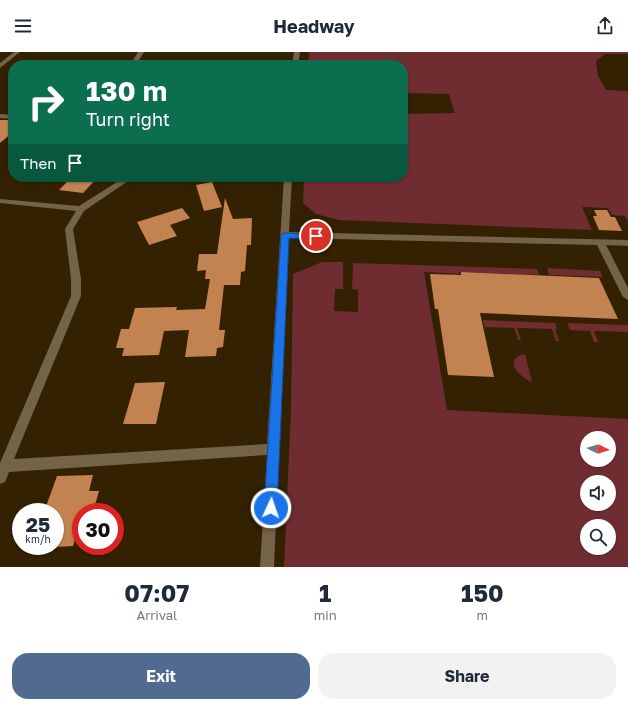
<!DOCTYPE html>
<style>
:root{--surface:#fff;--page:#f2f2f3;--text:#1f2937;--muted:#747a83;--accent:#506a90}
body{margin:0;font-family:"Golos Text",sans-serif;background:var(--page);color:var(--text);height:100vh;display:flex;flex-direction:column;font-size:15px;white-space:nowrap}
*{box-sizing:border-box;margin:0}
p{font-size:13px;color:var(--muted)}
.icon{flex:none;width:22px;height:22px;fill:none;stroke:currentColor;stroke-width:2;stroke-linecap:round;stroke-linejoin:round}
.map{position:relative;height:515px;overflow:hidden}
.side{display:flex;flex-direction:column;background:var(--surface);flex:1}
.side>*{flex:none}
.hud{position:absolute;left:8px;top:8px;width:400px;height:122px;border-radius:16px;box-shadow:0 1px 3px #0004;background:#0b6e4f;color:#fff;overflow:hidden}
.needle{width:26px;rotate:95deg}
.fabs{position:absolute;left:580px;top:379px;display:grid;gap:8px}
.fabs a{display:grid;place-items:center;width:36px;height:36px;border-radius:50%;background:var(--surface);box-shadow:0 1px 3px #0004;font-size:20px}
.speed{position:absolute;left:12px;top:451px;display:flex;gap:8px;font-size:20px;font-weight:700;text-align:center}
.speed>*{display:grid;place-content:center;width:52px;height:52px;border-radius:50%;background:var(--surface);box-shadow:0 1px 3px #0004;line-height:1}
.speed small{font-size:10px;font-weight:400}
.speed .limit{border:6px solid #d22;background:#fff;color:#111}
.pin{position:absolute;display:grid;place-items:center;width:34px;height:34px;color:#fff;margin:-17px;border:2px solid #fff;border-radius:50%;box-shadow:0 1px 4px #0007}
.me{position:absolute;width:44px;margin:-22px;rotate:3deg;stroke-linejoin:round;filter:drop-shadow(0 0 3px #0008)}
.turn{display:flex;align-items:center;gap:14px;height:84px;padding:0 12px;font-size:18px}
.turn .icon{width:52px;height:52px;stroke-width:2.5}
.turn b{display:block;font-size:28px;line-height:34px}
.then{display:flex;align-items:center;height:38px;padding:0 12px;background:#0003;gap:8px;font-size:15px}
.eta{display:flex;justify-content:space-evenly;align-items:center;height:68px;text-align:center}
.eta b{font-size:24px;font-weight:700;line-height:28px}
.primary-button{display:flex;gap:8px;margin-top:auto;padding:8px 12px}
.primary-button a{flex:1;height:46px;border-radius:16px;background:var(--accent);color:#fff;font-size:16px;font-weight:700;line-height:46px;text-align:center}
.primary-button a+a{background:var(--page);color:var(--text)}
header{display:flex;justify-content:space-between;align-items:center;height:52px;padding:0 12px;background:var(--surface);font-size:18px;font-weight:700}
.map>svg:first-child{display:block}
.green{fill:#6f2d32;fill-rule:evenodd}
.building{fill:#c38351}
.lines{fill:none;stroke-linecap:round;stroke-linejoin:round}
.minor{fill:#756348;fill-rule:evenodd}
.route{fill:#1a73e8;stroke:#114b97}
</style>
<header><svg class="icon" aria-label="menu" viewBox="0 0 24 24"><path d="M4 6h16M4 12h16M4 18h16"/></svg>Headway<svg class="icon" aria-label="share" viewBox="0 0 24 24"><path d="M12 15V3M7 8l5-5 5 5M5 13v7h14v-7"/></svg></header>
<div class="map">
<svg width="628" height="515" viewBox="0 0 628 515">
<rect width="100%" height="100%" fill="#332102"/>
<!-- green -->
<path class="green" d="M309,0H628V2H605L596,9L598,24L606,38L628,39V169L625,164L612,163L608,156L582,155L592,178L339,168L316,162L303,151L304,125H403V62L455,61L449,42L403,41V13H308Z
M322,210H343V237H335L334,259L358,260V238L352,237L353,211L537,217L539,223L459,220L460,222L424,220L447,358L628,367V515H284L291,357L293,222ZM587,386H609V408H587ZM587,430H609V452H587ZM587,474H609V496H587Z
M547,216L600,219L603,225L549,223Z
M483,268L555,271L557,277H555L559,289H556L552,277L517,276L521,288H518L514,276L484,275Z
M567,271L628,273V282L627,280L594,279L598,290H594L590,279L570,278Z
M525,302L532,330C519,325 502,307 525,302Z"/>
<!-- building -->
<path class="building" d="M0,68H13V80L0,91Z
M72,125H98L83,141L59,138Z
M212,130L222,155L204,159L196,133Z
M225,146L233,167L252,166L251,193H247L245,219L241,220L240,233H224L219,278H225L223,295L217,296L216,304L185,305L189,278L164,279L159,303L122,304L124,296H116L121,277H129L135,256L177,255L176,258L205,257L210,227H205L206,218L197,219L199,202H217Z
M182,156L190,166L170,173L177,184L149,193L137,170Z
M594,158H607L611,165H615L622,179L599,178L593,164H597Z
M461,220L599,226L618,267L480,261L494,325L448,323L438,257H435L430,222L461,223Z
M165,330L156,372H123L135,331Z
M93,423L89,439H99L93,460H81V468L73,494L55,495V460H44L57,424Z"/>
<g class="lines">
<!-- minor -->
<path class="minor" d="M14,0H20L0,16V11Z
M138,0H144L136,13H130Z
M294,0H300L298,13H292Z
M0,62L13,63V67L0,66Z
M125,125H134L84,159L73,177L81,227V244L14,407L267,392L284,125H292L289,180L628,188V194L606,193L628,236V248L623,245L597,193L289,186L274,515H260L267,403L9,420L5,430L0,432V411L71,244V227L65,177L76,159L0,151V147L79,154Z"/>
</g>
<!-- route -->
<path class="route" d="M285,181L316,182L320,184L316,187L289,186L277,456L275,460L271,462L266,460L264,456L281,183Z"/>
</svg>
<div class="fabs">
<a><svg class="needle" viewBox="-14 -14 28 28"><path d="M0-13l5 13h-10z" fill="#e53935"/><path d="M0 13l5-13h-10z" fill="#747a83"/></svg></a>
<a><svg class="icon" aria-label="sound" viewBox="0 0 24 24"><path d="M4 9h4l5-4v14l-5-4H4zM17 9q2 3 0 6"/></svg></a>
<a><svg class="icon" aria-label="search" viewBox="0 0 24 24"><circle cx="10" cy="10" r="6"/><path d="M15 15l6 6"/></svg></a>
</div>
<div class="speed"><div>25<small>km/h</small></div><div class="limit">30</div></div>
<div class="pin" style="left:316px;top:184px;background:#d93025"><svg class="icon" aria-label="arrive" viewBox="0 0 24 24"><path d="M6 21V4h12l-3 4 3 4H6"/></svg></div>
<svg class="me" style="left:271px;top:456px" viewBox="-20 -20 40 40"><circle r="17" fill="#1a73e8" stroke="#fff" stroke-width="3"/><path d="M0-11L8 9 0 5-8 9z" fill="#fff"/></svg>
<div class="hud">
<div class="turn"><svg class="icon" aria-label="right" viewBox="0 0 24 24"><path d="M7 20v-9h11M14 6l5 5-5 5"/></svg><div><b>130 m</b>Turn right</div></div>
<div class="then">Then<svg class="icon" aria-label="arrive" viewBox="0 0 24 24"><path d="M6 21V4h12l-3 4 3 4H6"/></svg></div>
</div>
</div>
<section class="side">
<div class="eta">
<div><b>07:07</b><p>Arrival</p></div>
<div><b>1</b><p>min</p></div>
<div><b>150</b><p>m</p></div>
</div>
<div class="primary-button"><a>Exit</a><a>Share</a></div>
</section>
